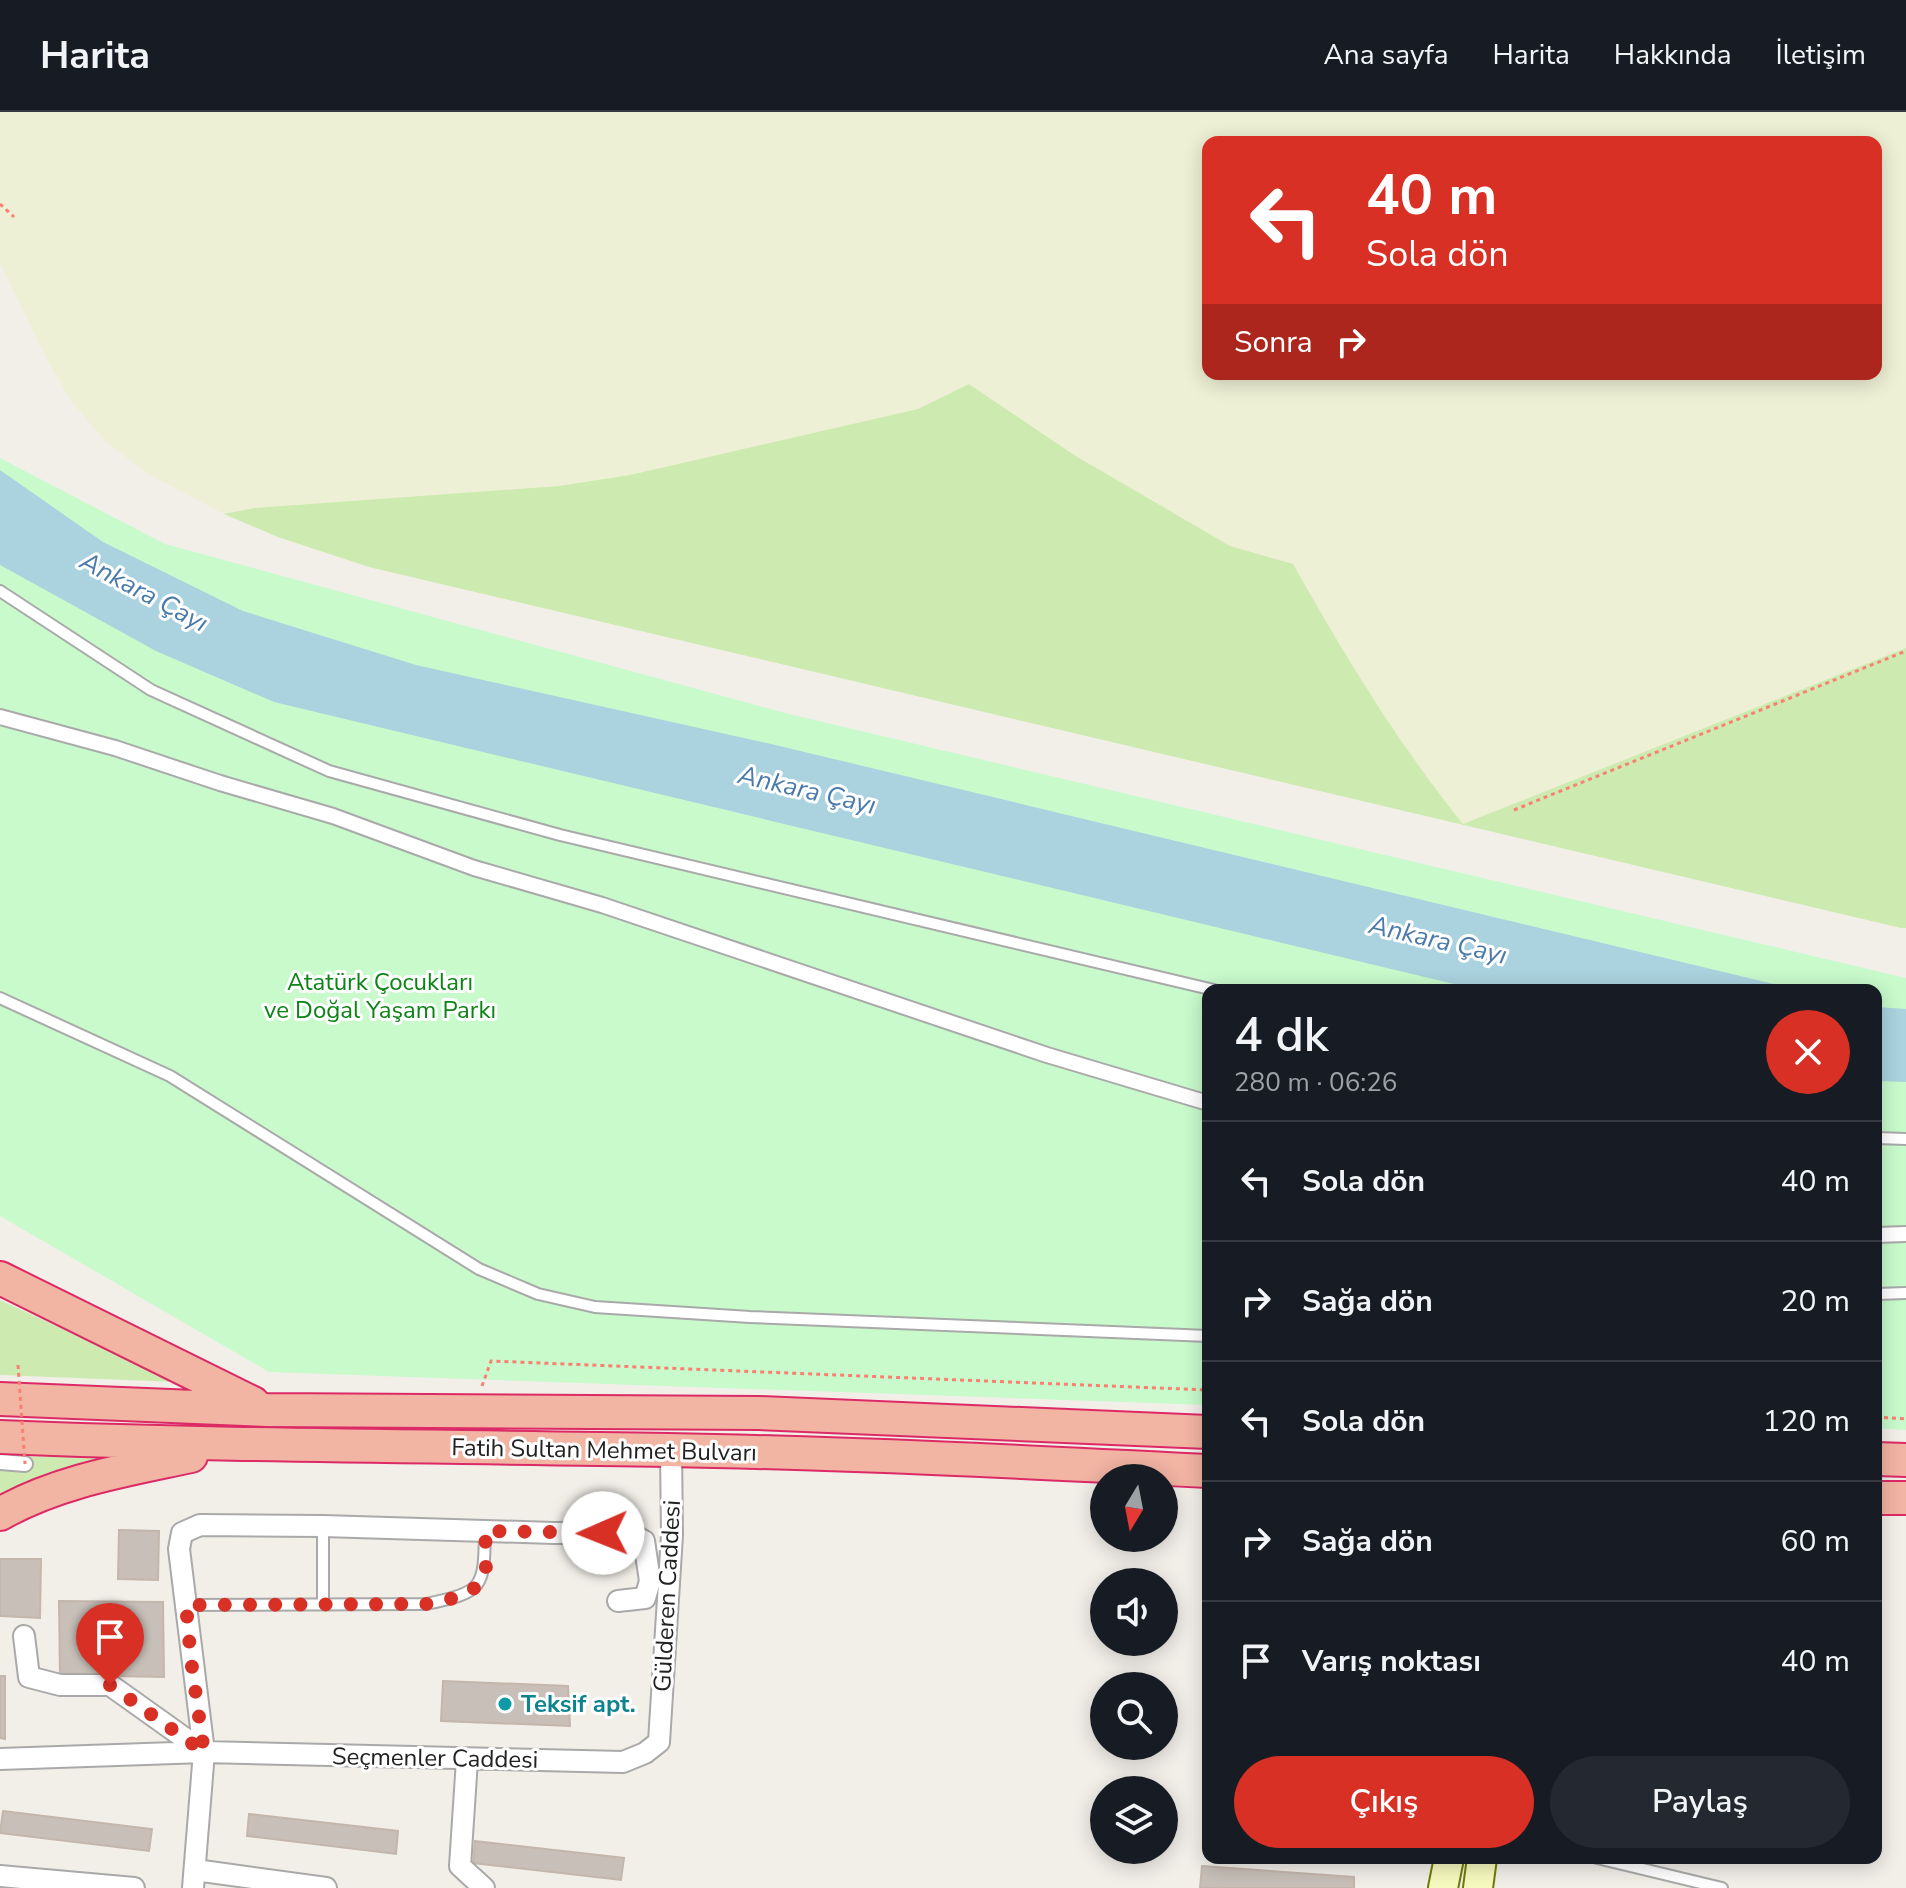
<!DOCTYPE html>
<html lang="tr">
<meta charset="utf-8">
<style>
:root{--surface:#171b24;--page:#242831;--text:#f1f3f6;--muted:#9ea1a6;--line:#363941;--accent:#d93025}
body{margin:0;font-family:"Nunito Sans",sans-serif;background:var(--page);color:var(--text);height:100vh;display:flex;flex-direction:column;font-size:30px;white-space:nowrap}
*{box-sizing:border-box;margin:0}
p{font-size:26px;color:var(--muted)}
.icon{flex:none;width:44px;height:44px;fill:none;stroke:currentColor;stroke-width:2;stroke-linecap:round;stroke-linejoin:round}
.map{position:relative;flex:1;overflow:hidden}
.sheet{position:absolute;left:1202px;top:872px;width:680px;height:880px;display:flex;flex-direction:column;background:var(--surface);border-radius:16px;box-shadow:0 4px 20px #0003}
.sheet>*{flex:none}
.banner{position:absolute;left:1202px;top:24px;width:680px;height:244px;border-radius:16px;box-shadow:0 4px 20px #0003;background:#d93025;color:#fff;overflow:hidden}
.needle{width:52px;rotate:190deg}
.controls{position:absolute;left:1090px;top:1352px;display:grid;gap:16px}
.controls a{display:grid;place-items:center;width:88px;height:88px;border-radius:50%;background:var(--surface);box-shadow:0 4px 20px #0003;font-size:40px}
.pin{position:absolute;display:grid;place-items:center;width:68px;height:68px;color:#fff;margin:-82px -34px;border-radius:50% 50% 50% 0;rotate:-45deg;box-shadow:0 0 8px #0007}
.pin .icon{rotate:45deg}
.me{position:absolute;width:88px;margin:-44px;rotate:269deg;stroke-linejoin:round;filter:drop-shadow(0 0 6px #0008)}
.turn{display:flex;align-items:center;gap:28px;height:168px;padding:0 32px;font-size:36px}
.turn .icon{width:104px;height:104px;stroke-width:2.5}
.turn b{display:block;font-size:56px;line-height:68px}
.then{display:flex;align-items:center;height:76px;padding:0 32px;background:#0003;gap:16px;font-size:30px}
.round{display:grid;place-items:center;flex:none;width:84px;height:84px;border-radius:42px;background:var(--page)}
.overview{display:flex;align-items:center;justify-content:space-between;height:136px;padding:0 32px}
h1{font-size:48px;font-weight:600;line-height:60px}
.button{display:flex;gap:16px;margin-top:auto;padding:16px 32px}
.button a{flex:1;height:92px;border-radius:48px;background:var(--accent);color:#fff;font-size:32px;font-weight:600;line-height:92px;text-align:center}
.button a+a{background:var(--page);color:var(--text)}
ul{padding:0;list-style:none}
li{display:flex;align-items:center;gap:24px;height:120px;padding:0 32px;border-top:2px solid var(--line)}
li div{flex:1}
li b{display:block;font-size:30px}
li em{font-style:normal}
header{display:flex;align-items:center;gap:48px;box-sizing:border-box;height:112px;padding:0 40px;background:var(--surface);border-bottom:2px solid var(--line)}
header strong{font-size:38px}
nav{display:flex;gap:44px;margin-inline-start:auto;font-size:28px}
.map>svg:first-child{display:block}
.farmland{fill:#eef0d5;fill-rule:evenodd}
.grass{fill:#cdebb0}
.park{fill:#c8facc}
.water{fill:#aad3df}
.building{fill:#c7bfb8;stroke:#c4b6ab;stroke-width:2}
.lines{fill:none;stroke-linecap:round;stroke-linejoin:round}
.service-casing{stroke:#a9a9a9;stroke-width:14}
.pedestrian-casing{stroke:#a9a9a9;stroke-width:18}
.minor-casing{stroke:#a9a9a9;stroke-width:24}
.secondary-casing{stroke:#707d05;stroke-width:32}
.trunk-casing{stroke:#dc2a67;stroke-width:36}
.path{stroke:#fa8072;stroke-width:3;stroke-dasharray:4 4;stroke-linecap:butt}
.service{stroke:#fff;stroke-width:10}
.pedestrian{stroke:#fff;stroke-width:14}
.minor{stroke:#fff;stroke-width:20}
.secondary{stroke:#f7fabf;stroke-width:28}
.trunk{stroke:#f2b4a3;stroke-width:32}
.path-bridge{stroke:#fa8072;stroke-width:3;stroke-dasharray:4 4;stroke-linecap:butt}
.route{stroke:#d93025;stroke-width:14;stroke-dasharray:0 25.2}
.culture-dot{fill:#0f9aa8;stroke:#fff;stroke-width:3}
.labels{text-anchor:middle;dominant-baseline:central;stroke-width:6;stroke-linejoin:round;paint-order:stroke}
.park-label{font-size:24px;fill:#0c8416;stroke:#fff}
.street-label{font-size:24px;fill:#222;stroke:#fff}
.culture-label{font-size:24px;font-weight:bold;fill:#0d838f;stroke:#fff;text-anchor:start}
.water-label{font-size:26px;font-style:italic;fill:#4a7aab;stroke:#fff}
</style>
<header>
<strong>Harita</strong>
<nav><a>Ana sayfa</a><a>Harita</a><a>Hakkında</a><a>İletişim</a></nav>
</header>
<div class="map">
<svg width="1906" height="1776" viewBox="0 0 1906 1776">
<rect width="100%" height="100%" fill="#f2efe9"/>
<!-- farmland -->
<path class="farmland" d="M0,0H1906V816L369,455L278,425L224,402L148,362L106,330L71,289L45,244L0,151ZM1208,30H1876V262H1208Z"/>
<!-- grass -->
<path class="grass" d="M969,272L1074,343L1230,434L1293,452C1345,544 1397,630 1463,712L1906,536V816H1901L369,455L278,425L224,402L255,396L559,374L630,363L918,297Z
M0,1188L177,1270L0,1263Z
M0,1344L120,1346L0,1386Z"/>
<!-- park -->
<path class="park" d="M0,346L165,432L789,602L1906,866V1318L1876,1316V878H1208V1293L269,1260L0,1104Z"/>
<!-- water -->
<path class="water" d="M0,358L103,430L243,499L416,553L771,632L1799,878H1479L274,590L156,539L0,453Z
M1876,895L1906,897V970L1876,969Z"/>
<!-- building -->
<path class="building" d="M119,1418L159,1419L158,1468L118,1467Z
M0,1447H41L40,1506L0,1504Z
M59,1489L163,1490L164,1565L60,1563Z
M0,1564H5V1627L0,1626Z
M443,1569L568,1574L570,1614L441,1609Z
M3,1699L152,1717L149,1739L0,1721Z
M249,1702L398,1719L396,1742L247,1724Z
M475,1729L624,1746L621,1768L473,1751Z
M1202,1754L1354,1765V1776H1200Z"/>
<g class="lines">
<defs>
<path id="service" d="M0,479L151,578L329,659L560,723L1214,878
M0,886L170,964L479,1157L538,1182L595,1195L750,1205L1208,1224
M1876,1026L1906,1027
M1876,1182L1906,1181
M323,1414V1492
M186,1493L426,1492C484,1480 484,1476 485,1419
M1597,1746L1722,1776"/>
<path id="pedestrian" d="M0,605L115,636L220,671L333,704L474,756L602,793L1047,943L1208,991
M1876,1123L1906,1122
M0,1350L25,1352"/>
<path id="minor" d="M24,1524L29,1565L60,1573H110L204,1640
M0,1647L204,1640L623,1650L645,1641L659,1630L672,1423L671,1338
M467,1648L460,1754L484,1776
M195,1758L326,1776
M0,1764L134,1776
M193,1776L204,1640L179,1437L182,1421L200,1413L323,1414L554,1421L628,1420L644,1429L650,1469L645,1486L618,1489"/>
<path id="secondary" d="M1443,1776L1449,1746
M1478,1776L1482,1746"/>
<path id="trunk" d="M0,1166L253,1291
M0,1287L267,1298L759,1301L1208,1320
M0,1325C223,1334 445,1334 668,1338C848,1341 1028,1350 1208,1359
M1876,1347L1906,1348
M1876,1386H1906
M0,1402C58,1369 126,1358 191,1344"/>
</defs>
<!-- service casing -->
<use href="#service" class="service-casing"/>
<!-- pedestrian casing -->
<use href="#pedestrian" class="pedestrian-casing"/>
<!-- minor casing -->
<use href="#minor" class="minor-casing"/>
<!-- secondary casing -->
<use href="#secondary" class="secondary-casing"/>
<!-- trunk casing -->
<use href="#trunk" class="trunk-casing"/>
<!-- path -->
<path class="path" d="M0,92L14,105
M1514,698L1906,539
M482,1274L491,1249L1208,1278
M1876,1305L1906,1307"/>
<!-- service -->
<use href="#service" class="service"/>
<!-- pedestrian -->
<use href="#pedestrian" class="pedestrian"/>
<!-- minor -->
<use href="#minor" class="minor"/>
<!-- secondary -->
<use href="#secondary" class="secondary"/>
<!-- trunk -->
<use href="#trunk" class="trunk"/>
<!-- path-bridge -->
<path class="path-bridge" d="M18,1253L25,1352"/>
</g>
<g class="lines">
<!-- route -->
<path class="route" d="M110,1573L204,1640L191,1548L186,1493L426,1492C445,1488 474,1485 483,1465C489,1454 485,1432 485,1419L603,1421"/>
</g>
<!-- markers -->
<circle class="culture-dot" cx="505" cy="1592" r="8"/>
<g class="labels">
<!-- park labels -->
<g class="park-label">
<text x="380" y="870">Atatürk Çocukları<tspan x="380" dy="28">ve Doğal Yaşam Parkı</tspan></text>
</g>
<!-- street labels -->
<g class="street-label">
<text transform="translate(604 1338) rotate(1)">Fatih Sultan Mehmet Bulvarı</text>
<text transform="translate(667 1484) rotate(-87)">Gülderen Caddesi</text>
<text transform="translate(435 1646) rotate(1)">Seçmenler Caddesi</text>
</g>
<!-- culture labels -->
<g class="culture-label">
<text x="521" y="1592">Teksif apt.</text>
</g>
<!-- water labels -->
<g class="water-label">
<text transform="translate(144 480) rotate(28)">Ankara Çayı</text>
<text transform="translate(807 678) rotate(13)">Ankara Çayı</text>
<text transform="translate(1438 828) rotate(13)">Ankara Çayı</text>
</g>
</g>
</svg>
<div class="controls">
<a><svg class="needle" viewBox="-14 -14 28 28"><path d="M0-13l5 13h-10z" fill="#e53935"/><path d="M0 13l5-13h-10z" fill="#9ea1a6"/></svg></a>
<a><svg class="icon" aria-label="sound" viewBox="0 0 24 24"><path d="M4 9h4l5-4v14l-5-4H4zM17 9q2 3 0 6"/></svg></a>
<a><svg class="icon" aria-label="search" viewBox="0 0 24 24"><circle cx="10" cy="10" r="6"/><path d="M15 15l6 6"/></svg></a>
<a><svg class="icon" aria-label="layers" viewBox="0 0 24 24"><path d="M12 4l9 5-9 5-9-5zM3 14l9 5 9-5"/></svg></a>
</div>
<div class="pin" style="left:110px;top:1573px;background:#d93025"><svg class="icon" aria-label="arrive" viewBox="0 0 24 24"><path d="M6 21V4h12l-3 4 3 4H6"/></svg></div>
<svg class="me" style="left:603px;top:1421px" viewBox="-20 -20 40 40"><circle r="19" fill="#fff"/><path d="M0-13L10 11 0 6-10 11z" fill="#d93025"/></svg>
<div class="banner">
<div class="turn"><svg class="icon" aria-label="left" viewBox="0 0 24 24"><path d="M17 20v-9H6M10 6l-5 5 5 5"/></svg><div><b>40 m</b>Sola dön</div></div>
<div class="then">Sonra<svg class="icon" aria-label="right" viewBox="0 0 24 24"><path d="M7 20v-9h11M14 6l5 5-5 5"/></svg></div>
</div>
<section class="sheet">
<div class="overview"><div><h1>4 dk</h1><p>280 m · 06:26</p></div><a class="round" style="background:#d93025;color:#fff"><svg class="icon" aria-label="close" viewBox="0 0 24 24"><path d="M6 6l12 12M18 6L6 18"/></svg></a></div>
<ul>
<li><svg class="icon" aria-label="left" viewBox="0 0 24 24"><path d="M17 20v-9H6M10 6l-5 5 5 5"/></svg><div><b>Sola dön</b></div><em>40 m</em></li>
<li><svg class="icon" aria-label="right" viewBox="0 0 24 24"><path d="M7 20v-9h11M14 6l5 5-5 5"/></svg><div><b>Sağa dön</b></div><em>20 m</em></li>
<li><svg class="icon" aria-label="left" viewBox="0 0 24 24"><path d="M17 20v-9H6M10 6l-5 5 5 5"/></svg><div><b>Sola dön</b></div><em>120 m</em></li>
<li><svg class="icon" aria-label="right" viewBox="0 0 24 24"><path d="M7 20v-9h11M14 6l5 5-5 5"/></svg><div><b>Sağa dön</b></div><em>60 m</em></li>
<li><svg class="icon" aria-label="arrive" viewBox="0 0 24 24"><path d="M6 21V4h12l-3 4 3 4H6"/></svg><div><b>Varış noktası</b></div><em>40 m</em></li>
</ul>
<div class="button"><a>Çıkış</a><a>Paylaş</a></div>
</section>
</div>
